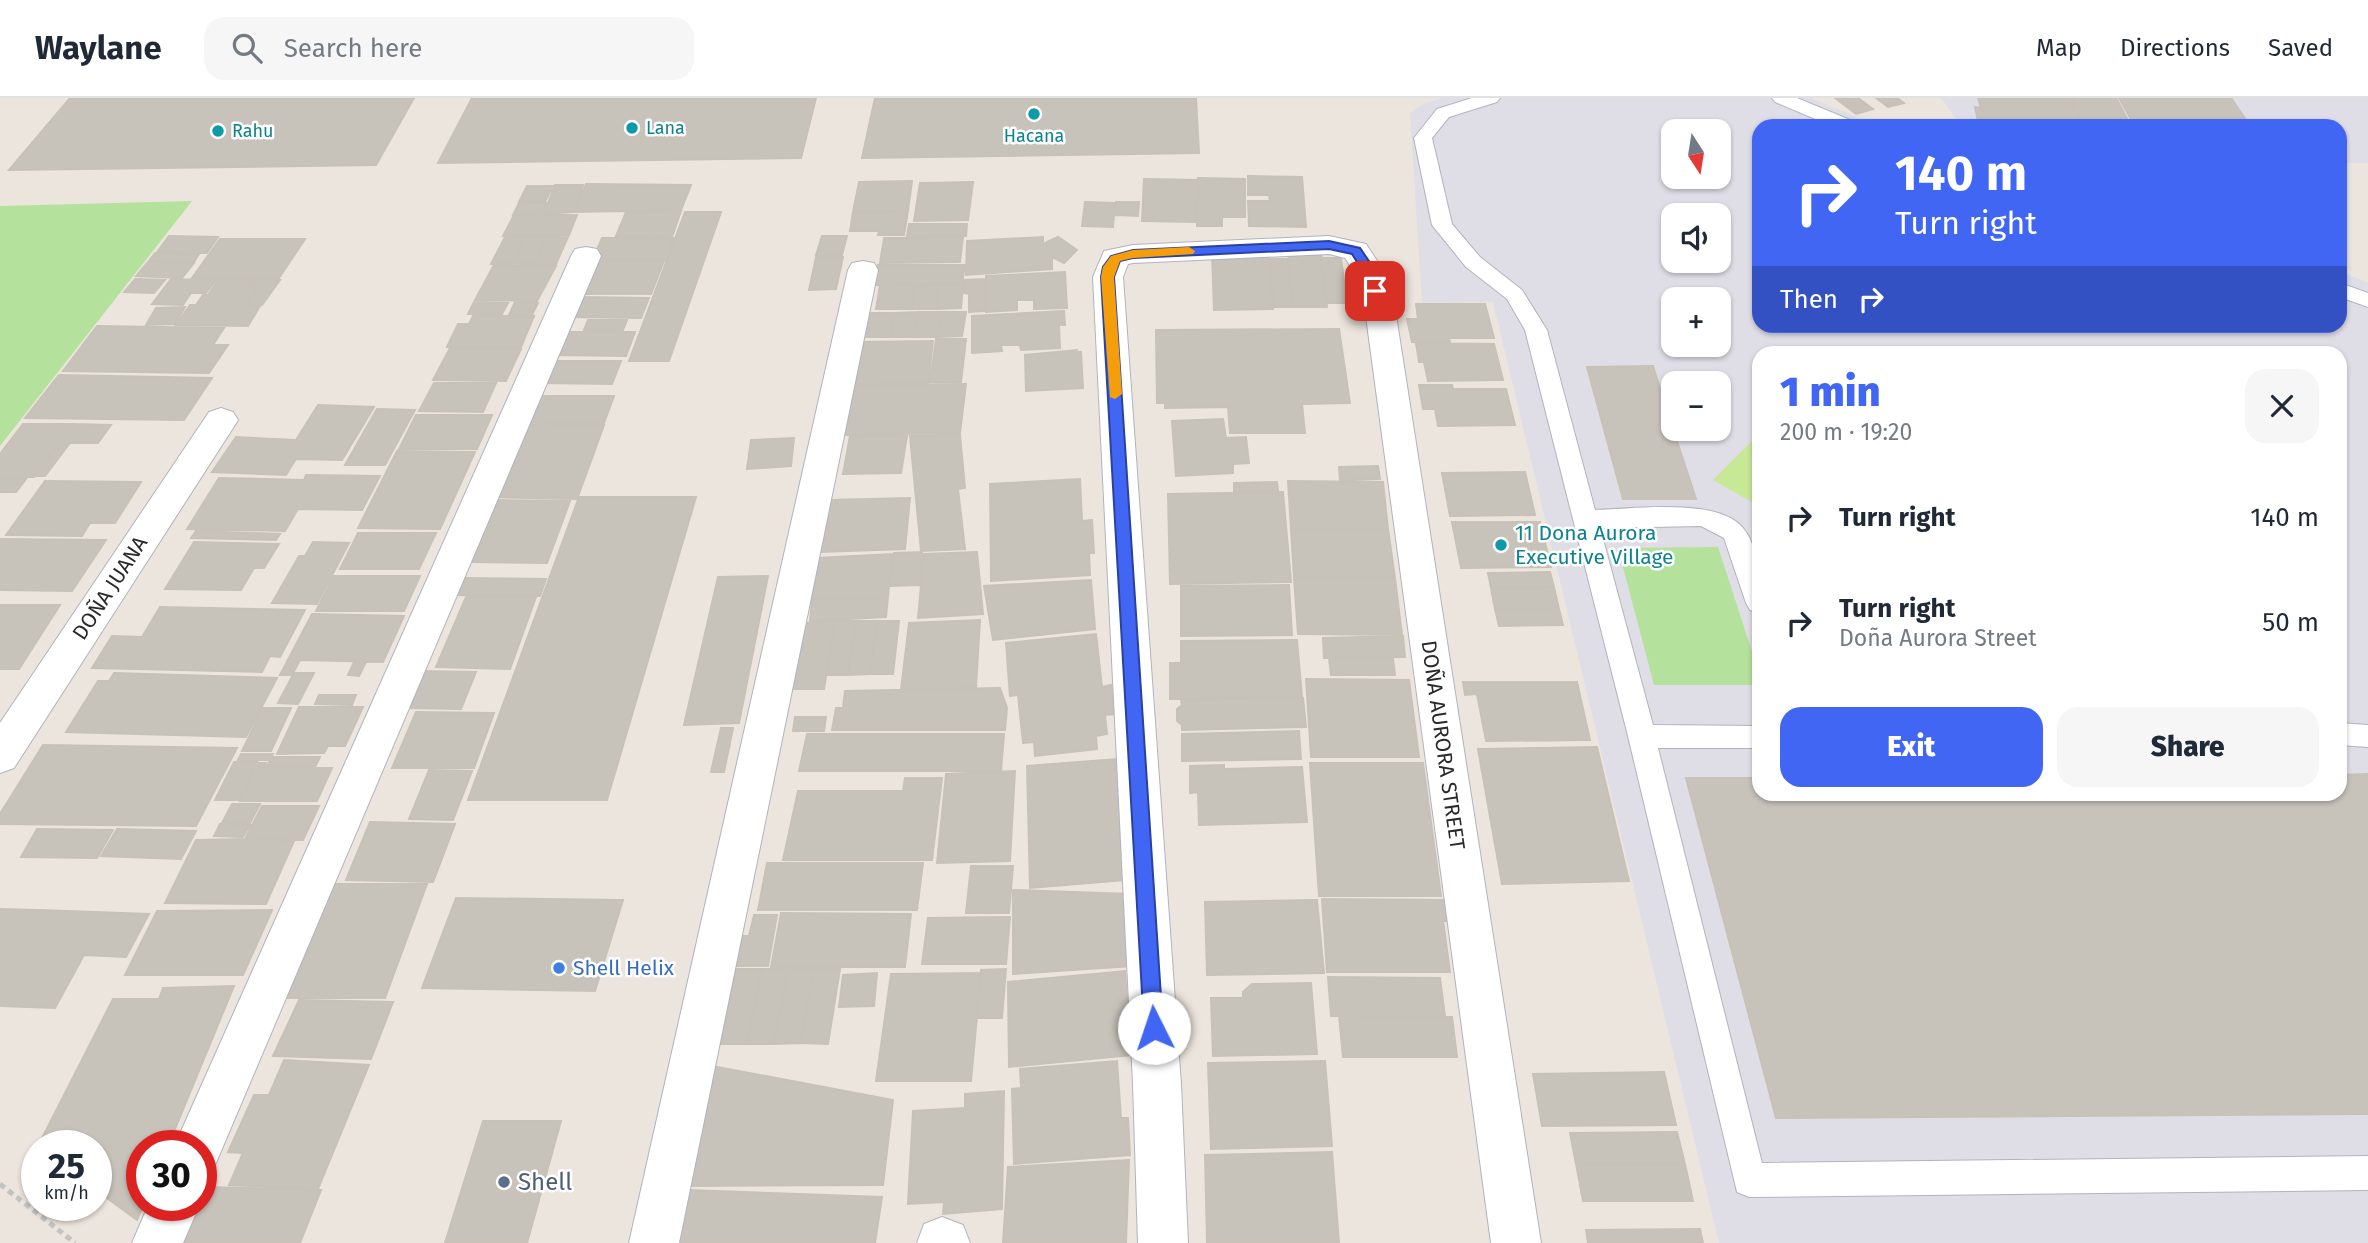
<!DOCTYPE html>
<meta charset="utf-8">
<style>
:root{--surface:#fff;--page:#f6f6f7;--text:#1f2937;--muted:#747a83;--line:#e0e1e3;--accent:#4166f4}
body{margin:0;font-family:"Fira Sans",sans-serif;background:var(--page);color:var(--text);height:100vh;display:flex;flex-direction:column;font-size:26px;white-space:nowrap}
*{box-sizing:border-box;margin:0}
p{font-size:23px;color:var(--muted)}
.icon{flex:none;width:38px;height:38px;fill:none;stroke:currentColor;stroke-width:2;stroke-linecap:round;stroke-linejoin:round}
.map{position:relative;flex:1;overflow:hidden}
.details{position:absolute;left:1752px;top:248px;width:595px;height:455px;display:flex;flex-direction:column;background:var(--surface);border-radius:21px;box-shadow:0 2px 5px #0004}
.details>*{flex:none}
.hud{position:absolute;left:1752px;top:21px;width:595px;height:214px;border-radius:21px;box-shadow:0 2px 5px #0004;background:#4166f4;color:#fff;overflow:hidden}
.needle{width:46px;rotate:168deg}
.tools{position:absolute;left:1661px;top:21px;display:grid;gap:14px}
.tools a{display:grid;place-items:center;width:70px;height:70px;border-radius:14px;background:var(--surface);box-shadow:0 2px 5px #0004;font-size:35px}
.speed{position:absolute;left:21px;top:1032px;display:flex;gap:14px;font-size:35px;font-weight:700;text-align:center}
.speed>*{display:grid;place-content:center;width:91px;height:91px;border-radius:50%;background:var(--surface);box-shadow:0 2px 5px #0004;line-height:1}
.speed small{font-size:18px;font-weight:400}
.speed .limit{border:10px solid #d22;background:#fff;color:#111}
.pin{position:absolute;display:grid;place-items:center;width:60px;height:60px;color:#fff;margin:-30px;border-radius:14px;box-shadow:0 4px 10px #0006}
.me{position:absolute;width:77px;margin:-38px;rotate:356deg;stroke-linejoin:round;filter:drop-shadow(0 0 5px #0008)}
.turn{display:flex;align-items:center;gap:24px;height:147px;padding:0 28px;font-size:32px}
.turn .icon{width:91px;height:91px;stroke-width:2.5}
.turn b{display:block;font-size:49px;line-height:60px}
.then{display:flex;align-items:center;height:66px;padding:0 28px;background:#0003;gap:14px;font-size:26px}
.round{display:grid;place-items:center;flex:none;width:74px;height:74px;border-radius:21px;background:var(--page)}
.head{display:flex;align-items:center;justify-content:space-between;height:119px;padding:0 28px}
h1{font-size:42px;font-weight:800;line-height:52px;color:var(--accent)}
.primary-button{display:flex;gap:14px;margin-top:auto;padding:14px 28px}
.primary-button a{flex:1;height:80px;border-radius:21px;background:var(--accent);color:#fff;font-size:28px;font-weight:800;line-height:80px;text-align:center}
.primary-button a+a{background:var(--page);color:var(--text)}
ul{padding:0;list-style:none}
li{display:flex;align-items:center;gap:21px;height:105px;padding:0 28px}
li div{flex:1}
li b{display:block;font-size:26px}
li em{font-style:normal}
header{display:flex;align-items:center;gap:42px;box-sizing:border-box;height:98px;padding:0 35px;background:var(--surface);border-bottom:2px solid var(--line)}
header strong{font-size:33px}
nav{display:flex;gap:38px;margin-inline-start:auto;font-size:24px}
.search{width:490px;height:63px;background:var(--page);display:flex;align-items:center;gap:18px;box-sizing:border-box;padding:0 24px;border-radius:21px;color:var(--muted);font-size:26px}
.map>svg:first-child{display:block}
.industrial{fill:#dfdde5;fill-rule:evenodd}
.green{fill:#b4e19b}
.pitch{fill:#c7e897}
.building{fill:#c7c3bb;stroke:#c7c1b7;stroke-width:2}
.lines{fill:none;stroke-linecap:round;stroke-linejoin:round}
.service-casing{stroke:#b0b4be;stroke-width:2}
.minor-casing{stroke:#b0b4be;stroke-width:2}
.path{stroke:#c3c3c3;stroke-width:5;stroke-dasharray:6 4.5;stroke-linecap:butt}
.service{fill:#fff;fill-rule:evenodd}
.minor{fill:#fff;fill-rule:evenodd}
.route{fill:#4166f4;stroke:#2a429f;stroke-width:2}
.slow{fill:#f59e0b}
.culture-dot{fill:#0f9aa8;stroke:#fff;stroke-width:2.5}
.shop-dot{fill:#3f7fe0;stroke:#fff;stroke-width:2.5}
.service-dot{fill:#5c6f8a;stroke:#fff;stroke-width:2.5}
.labels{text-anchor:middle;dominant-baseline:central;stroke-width:5;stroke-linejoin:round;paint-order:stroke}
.far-culture-label{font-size:18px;fill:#0d838f;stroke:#fff;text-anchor:start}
.culture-label{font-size:21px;fill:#0d838f;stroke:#fff;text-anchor:start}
.street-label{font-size:21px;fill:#2a2a2a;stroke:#fff}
.shop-label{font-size:21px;fill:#366cbe;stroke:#fff;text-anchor:start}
.near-service-label{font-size:24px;fill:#4e5e75;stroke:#fff;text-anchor:start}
</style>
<header>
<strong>Waylane</strong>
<div class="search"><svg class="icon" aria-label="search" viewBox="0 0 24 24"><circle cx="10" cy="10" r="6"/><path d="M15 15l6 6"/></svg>Search here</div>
<nav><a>Map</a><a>Directions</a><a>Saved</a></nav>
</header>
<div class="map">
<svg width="2368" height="1145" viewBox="0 0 2368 1145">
<rect width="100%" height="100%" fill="#ece5dd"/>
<!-- industrial -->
<path class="industrial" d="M1442,0H1811L1877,28H1759V228H2340V173L2368,185V1145H1719L1493,204L1422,205L1410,15L1423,6ZM1673,33H1718V79H1673ZM1673,117H1718V163H1673ZM1673,201H1718V247H1673ZM1759,256H2340V696H1759ZM1673,285H1718V331H1673Z
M1941,0H2368V65H2340V28H1962Z"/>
<!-- green -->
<path class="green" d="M192,103L0,348V108Z
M1718,449L1759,575V587H1654L1618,450Z"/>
<!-- pitch -->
<path class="pitch" d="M1759,336V408L1713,382Z"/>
<!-- building -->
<path class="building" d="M70,0H414L376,67L9,72Z
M472,0H816L801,60L438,65Z
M875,0H1196L1199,55L862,60Z
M1835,0H1858L1873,11L1856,16Z
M1876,0H1897L1904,5L1888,9Z
M1978,0H2070L2080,28H1979L1975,9L1981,10Z
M2072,0H2116L2131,28H2082Z
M2119,0H2231L2250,28H2135Z
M1248,78L1302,79L1306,129L1249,128L1248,103H1270L1269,97H1248Z
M1198,80L1245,81V119H1222V128H1197Z
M1144,81L1197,82L1196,124L1142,123Z
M912,83L908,113L853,114L859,84Z
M973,84L968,122L914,123L920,85Z
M586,86L691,87L681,112L574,114Z
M555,87H583L573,114L544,116Z
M527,88H553L545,104H519Z
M1085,104L1115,105L1113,129L1082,128Z
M1116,104H1139L1138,118L1115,117Z
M519,105H547L541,117H513Z
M681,113L672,139L616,138L626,114Z
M908,113L904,137H878L879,133H850L853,114Z
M685,114H721L669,263H629Z
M514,117H577L569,137L503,138Z
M909,126H967L966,138H907Z
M169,138L218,139L207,155L157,154Z
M822,138H847L842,157H816Z
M505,139H525L513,165L491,166Z
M525,139H547L534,166L513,165Z
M547,139H568L556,166H534Z
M963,139L960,164L880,165L884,140Z
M1043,139V146L1058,139L1077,152L1064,165L1052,159V171L966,177L967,143Z
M602,140H673L666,162L593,161Z
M220,141H305L279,180H192Z
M1288,154H1321L1327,209H1293Z
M155,155L199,156L194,164L149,163Z
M1212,156H1268L1273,211L1214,212Z
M816,159H843L836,191L809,192Z
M1321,160H1341L1347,205H1326Z
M1270,161H1288L1293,209H1274Z
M592,163H664L651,196H578Z
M148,164L194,165L182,180L136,178Z
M494,167L556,168L537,203L475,202Z
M878,167H965L962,186L875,187Z
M1065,174L1067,210L1034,211V202H1017V212L986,214V178Z
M135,181L165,182L154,195L124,194Z
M171,181L216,182L206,195H191L183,207L152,206Z
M219,181L253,182L248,189H258L245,208H260L248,228L176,227L190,207H196L203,197H208Z
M984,181V213L969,214V196L964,195V182Z
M254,182H280L262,207H247L260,188H250Z
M880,187H915L911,211H876Z
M939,187L936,211H912L916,188Z
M940,187H963L961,210L937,211Z
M577,199L649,200L641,220L568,219Z
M474,204L508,205L502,216H468Z
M515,204L538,205L532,217H509Z
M1416,206H1485L1494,240H1449L1450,244H1412L1407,221H1418Z
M185,209L175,226L146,227L156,210Z
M1064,213L1065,227H1059L1060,250L1021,252L1020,247H1001L1002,253L972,255V218Z
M918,214L914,239H890L894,215Z
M918,214H942L938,239H914Z
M942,214H966L962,238L938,239Z
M871,215H894L890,239H866Z
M473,218H534L521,249H447L458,226H469Z
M588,222H627L623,232H584Z
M97,228L224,230L213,247H228L209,275L63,273Z
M1339,231L1350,305L1302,306L1305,335H1230L1228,309L1165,310V305H1157L1156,232Z
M563,234H635L626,258L552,257Z
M936,241H966L961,284H930Z
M933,243L928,285L852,286L861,244Z
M1416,245L1494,246L1503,282L1428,283L1424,264H1419Z
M450,250L521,251L506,283L433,282Z
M1077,252V254H1081L1083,290L1026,293L1025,257Z
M552,263H621L612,286L542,285Z
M1653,268L1673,331L1696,401H1623L1587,269Z
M59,277L212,280L184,322L25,320Z
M434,285H496L483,314L419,313Z
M966,286L960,335L841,337L850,287Z
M1419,287H1452L1453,291H1506L1515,327L1438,328L1435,311H1423Z
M536,298H614L604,325L525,324Z
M318,307L374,309L342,362L296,361L286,377L212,374L236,339L296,342Z
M377,311L415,312L385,367H345Z
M416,317H492L477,351H399Z
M1223,321L1226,340L1246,339L1249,365L1233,366V375L1176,378L1172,323Z
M23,326H73L34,379H0V356Z
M74,326L111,327L98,345H70L45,378H35Z
M526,326L604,327L591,363H511Z
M960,337L965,390L958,391L965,451L921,453L910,338Z
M850,338H907L901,375L843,376Z
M794,340L791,368L747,371L751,342Z
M397,353L475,354L440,431L358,430Z
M506,363H591L577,401L491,399Z
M1378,368L1380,381L1340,382L1339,369Z
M1525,374L1535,417L1450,418L1442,375Z
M306,377L380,378L362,412L298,411L285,433L187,431L219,380L304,382Z
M0,381H26L16,394H0Z
M1080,381L1082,423L1092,422L1094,455H1089L1090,477L991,483L990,386Z
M45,383L141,384L115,425H90L82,438L6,437Z
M1288,383L1383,384L1388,431H1291Z
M1277,384L1278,392L1234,394V385Z
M1283,394L1291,484L1170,486L1168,396Z
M579,399H696L607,702H468Z
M910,400L905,451L820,454L828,402Z
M496,402L570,403L547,465L470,464Z
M1452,424H1540L1551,469L1461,470Z
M1291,431H1388L1395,480H1294Z
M196,433L280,436L276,442L191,440Z
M358,435H436L419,471H340Z
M0,441L106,442L72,493L0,492Z
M194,444L279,446L264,470H254L241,492L165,491Z
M313,444L349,445L317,506L272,505L299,458H305Z
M922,454L920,487L891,488L894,455Z
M977,454L983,516L918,520L924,456Z
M892,456L888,499L812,502L817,460Z
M1550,474L1554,489L1491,490L1488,475Z
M334,478H420L404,513H316Z
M768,478L739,625L684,627L718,479Z
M460,480L546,481L540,498L453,497Z
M1294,480H1395L1402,537L1298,536Z
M1091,482L1095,531L993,542L984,488Z
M1289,487L1292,537L1181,538V488Z
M1554,489L1559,511H1495L1491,490Z
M466,499H536L510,571L436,569Z
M888,499L886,519L810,523L812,502Z
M0,507H60L19,571H0Z
M160,509L305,512L280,559L270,558L262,574L92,570L112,538L142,539Z
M1495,511H1559L1563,527L1499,528Z
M312,516L404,518L383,564L300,562L292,577H280Z
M980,522L976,589L901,592L909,525Z
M835,523L824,591H790L802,525Z
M835,523H856L848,577H827Z
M856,523H877L870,576L848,577Z
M877,523H899L893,576H870Z
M1096,536L1102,589L1111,587L1115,616L1105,617L1107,636L1096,638L1097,651L1035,658L1034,644L1023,645L1018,597L1010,598L1006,545Z
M1403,538L1405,559L1324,560L1323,540Z
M1297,542L1302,599L1170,601V565H1181V543Z
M1329,560L1393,561L1395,577H1331Z
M354,564H366L359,578L348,577Z
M419,573L476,574L461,611L403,610Z
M114,575L277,580L246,639L66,634L98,583H109Z
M294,575H314L298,606L278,605Z
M1306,581L1409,582L1419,659H1311Z
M1463,584H1577L1590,642L1486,643L1477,596L1465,597Z
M1000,590L1007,610L1005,632H832L836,610H843L845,593Z
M319,597H356L352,607L315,606Z
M1303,600L1306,629L1182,632V627L1177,623V611L1182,607L1181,602Z
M299,609H363L345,648H328L324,655L277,656Z
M263,610H291L271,653H242Z
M416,614L494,615L474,670H392Z
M795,619H826L824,633H793Z
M721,630H733L724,674H711Z
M1299,633L1301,661L1182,663V636Z
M807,636H1004L1001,673H799Z
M43,647L237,650L196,728L0,726V716Z
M1597,649L1629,783L1502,786L1478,651Z
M241,656H273L270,662H238Z
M272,659H320L315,669L267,668Z
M1117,661L1125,782L1030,790L1027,668Z
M234,664H257L239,702H215Z
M259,665H266L264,670H332L317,703H240Z
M1310,665H1423L1441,798H1319Z
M1224,667V671L1302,669L1307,724L1199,727L1198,694L1190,695V668Z
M429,672L472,673L453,722L409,721Z
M1015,673L1010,763L937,765L946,676Z
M2368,676V1016L1776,1020L1686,680H1759V696H2340V677Z
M905,680H942L932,762H783L798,693H903Z
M232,706H260L250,725H222Z
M262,708H319L303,742L245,741Z
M370,724L455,726L433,784L346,782Z
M220,726L250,727L243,739L214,738Z
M37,731L113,732L97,760L21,759Z
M117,731L196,733L181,761L101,758Z
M196,742L245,741L294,743L266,806L165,805Z
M767,765H923L917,812H758Z
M971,768H1013L1009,815H966Z
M331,786H427L385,900H283Z
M1013,792L1130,796L1132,868L1013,876Z
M456,800L623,802L595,893L422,890Z
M1322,801L1446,802L1449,823H1443L1450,874H1327Z
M1317,802L1324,875L1207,877L1205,804Z
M0,811L38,812L149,816L126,859L84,857L55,910L0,908Z
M272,812L243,877H125L157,813Z
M781,815L911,816L905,869H771Z
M754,817H777L768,868H735L741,838H749Z
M1010,819L1006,866H922L928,820Z
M736,871H762L747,946H720Z
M762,871H788L774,946H747Z
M788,871H814L801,945L774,946Z
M814,871H840L828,946L801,945Z
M1006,871L1002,920H977L981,872Z
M1125,873L1131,957L1009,969L1008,884Z
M877,875L874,908L839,909L843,877Z
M981,875L971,983H876L891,876Z
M1328,879L1440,880L1445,919L1331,918Z
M1311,885L1317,956L1213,958L1211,900H1243V894L1252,886Z
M234,888L168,1048H142L143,1108L137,1122L96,1092V1048H38L113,901H159L163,890Z
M299,902L393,904L371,961L273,958Z
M1339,918L1452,919L1457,959H1343Z
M284,962L369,967L318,1091L229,1087L243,1055L228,1054L254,997H269Z
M1117,963L1121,1020H1128L1130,1057L1014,1066L1012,991L1021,990L1020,971Z
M1325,963L1332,1048L1211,1051L1208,965Z
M712,968L893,1002L883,1087L687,1088Z
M1664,974L1676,1027L1542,1028L1533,976Z
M1004,993L1002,1111L943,1116L944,1104L908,1106L913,1013L965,1010V996Z
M483,1023H561L527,1145H445Z
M1677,1034L1685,1066H1576L1570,1035Z
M1332,1054L1339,1145H1207L1205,1057Z
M1129,1062L1126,1145H1003L1008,1069Z
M1576,1066H1685L1693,1103H1583Z
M204,1089L321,1092L300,1145H179L196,1108H201Z
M687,1092L882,1099L875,1145H674Z
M1700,1131L1703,1145H1588L1586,1132Z"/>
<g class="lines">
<defs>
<path id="service" d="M1472,0H1500L1497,4L1449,19L1432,40L1452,126L1480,159L1522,192L1547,232L1595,412C1632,411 1718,399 1743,430C1761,452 1759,489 1759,515L1750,512L1746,505L1724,440L1701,428L1600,430L1653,627L1759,628V650H1658L1762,1065L2368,1058V1092L1749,1099L1737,1094L1628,638L1525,232L1507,201L1466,169L1432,127L1414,40L1437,11Z
M1772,0H1797L1855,24L1857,28H1832L1775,4Z
M2340,185L2368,195V209L2340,199Z
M2340,625L2368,627V649L2340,647Z"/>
<path id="minor" d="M1329,138L1366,146L1385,175L1395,211L1541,1145H1491L1365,211L1355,175L1345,160L1329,156L1133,165L1128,166L1123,179L1181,986L1188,1145H1138L1133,986L1093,179L1104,153L1133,147Z
M586,149L597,151L601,158L216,1065L201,1071V1048H175L182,1031L571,158L575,151Z
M863,163L874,165L878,172L679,1145H629L848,172L852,165Z
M221,310L233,314L238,322L233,330L14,670L0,675V625L209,314Z
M148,1108H199L183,1145H132Z
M942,1119L963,1127L970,1145H917L924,1126Z"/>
</defs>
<!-- service casing -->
<use href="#service" class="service-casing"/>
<!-- minor casing -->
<use href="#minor" class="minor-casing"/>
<!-- path -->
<path class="path" d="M0,1086L75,1145"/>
<!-- service -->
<use href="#service" class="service"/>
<!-- minor -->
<use href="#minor" class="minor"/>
</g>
<!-- route -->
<path class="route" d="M1329,143L1360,150L1377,175L1381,193L1379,196H1371L1364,175L1352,156L1329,151L1133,160L1120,163L1114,179L1163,930L1161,937L1154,940L1147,937L1144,930L1101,179L1103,169L1111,158L1133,152Z"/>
<!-- slow -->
<path class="slow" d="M1189,149L1195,153L1193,156L1133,160L1120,163L1114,179L1122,296L1115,301L1110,299L1101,179L1103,169L1111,158L1133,152Z"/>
<!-- markers -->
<g class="culture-dot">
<circle cx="1034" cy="16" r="7"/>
<circle cx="632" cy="30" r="7"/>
<circle cx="218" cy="33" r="7"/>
<circle cx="1501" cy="447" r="7"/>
</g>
<circle class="shop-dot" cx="559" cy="870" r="7"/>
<circle class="service-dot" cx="504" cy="1084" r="7"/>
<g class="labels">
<!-- far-culture labels -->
<g class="far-culture-label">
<text x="646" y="30">Lana</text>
<text x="232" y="33">Rahu</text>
<text x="1034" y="38" text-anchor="middle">Hacana</text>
</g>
<!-- culture labels -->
<g class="culture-label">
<text x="1515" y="435">11 Dona Aurora<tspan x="1515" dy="24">Executive Village</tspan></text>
</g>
<!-- street labels -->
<g class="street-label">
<text transform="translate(110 490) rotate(-57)">DOÑA JUANA</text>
<text transform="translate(1443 647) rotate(82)">DOÑA AURORA STREET</text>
</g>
<!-- shop labels -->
<g class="shop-label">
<text x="573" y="870">Shell Helix</text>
</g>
<!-- near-service labels -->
<g class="near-service-label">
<text x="518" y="1084">Shell</text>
</g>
</g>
</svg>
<div class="tools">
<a><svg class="needle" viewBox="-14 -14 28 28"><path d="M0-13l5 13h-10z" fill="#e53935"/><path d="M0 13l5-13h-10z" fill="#747a83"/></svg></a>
<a><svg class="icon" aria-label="sound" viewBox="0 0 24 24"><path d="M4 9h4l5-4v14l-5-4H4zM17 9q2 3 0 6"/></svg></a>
<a>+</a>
<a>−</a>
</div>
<div class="speed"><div>25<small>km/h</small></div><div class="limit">30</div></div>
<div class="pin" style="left:1375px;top:193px;background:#d93025"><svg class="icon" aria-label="arrive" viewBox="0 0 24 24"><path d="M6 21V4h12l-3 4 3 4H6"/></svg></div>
<svg class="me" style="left:1154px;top:930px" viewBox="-20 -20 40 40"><circle r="19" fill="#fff"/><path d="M0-13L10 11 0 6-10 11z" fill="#4166f4"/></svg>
<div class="hud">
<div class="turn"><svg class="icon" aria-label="right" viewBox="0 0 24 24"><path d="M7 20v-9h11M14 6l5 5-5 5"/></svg><div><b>140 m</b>Turn right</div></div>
<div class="then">Then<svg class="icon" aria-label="right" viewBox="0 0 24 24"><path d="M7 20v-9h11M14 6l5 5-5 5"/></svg></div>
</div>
<section class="details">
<div class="head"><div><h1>1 min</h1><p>200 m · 19:20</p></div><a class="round"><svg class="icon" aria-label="close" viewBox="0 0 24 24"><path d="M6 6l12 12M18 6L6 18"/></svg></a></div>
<ul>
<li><svg class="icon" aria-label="right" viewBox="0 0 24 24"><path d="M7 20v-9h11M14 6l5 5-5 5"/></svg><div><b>Turn right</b></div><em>140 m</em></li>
<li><svg class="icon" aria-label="right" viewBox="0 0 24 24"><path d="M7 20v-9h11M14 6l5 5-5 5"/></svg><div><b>Turn right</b><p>Doña Aurora Street</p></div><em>50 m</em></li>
</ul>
<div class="primary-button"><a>Exit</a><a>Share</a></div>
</section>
</div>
